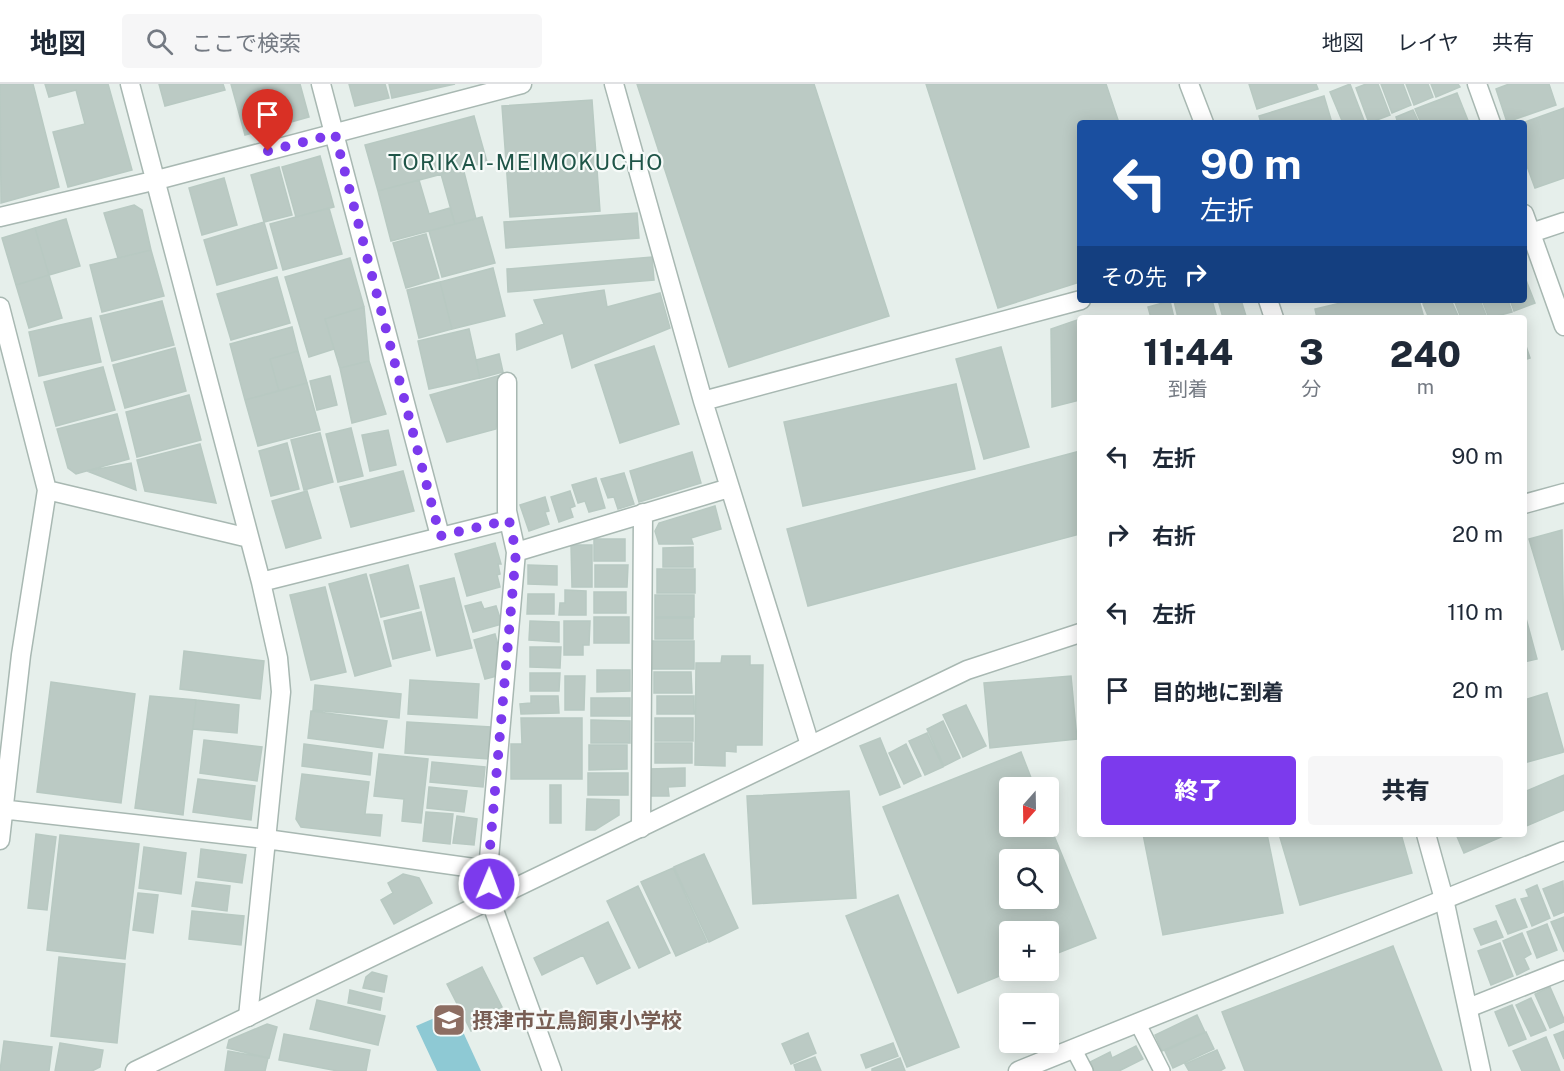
<!DOCTYPE html>
<html lang="ja">
<meta charset="utf-8">
<style>
:root{--surface:#fff;--page:#f6f6f7;--text:#1f2937;--muted:#747a83;--line:#e0e1e3;--accent:#7c3aed}
body{margin:0;font-family:"Public Sans","Noto Sans JP",sans-serif;background:var(--page);color:var(--text);height:100vh;display:flex;flex-direction:column;font-size:22px;white-space:nowrap}
*{box-sizing:border-box;margin:0}
p{font-size:20px;color:var(--muted)}
.icon{flex:none;width:33px;height:33px;fill:none;stroke:currentColor;stroke-width:2;stroke-linecap:round;stroke-linejoin:round}
.map{position:relative;flex:1;overflow:hidden}
.panel{position:absolute;left:1077px;top:231px;width:450px;height:522px;display:flex;flex-direction:column;background:var(--surface);border-radius:6px;box-shadow:0 3px 15px #0003}
.panel>*{flex:none}
.top-card{position:absolute;left:1077px;top:36px;width:450px;height:183px;border-radius:6px;box-shadow:0 3px 15px #0003;background:#1a4fa0;color:#fff;overflow:hidden}
.needle{width:39px;rotate:200deg}
.tools{position:absolute;left:999px;top:693px;display:grid;gap:12px}
.tools a{display:grid;place-items:center;width:60px;height:60px;border-radius:6px;background:var(--surface);box-shadow:0 3px 15px #0003;font-size:30px}
.pin{position:absolute;display:grid;place-items:center;width:51px;height:51px;color:#fff;margin:-62px -26px;border-radius:50% 50% 50% 0;rotate:-45deg;box-shadow:0 0 6px #0007}
.pin .icon{rotate:45deg}
.me{position:absolute;width:66px;margin:-33px;rotate:1deg;stroke-linejoin:round;filter:drop-shadow(0 0 4px #0008)}
.turn{display:flex;align-items:center;gap:21px;height:126px;padding:0 24px;font-size:27px}
.turn .icon{width:78px;height:78px;stroke-width:2.5}
.turn b{display:block;font-size:42px;line-height:51px}
.then{display:flex;align-items:center;height:57px;padding:0 24px;background:#0003;gap:12px;font-size:22px}
.eta{display:flex;justify-content:space-evenly;align-items:center;height:102px;text-align:center}
.eta b{font-size:36px;font-weight:800;line-height:42px}
.cta{display:flex;gap:12px;margin-top:auto;padding:12px 24px}
.cta a{flex:1;height:69px;border-radius:6px;background:var(--accent);color:#fff;font-size:24px;font-weight:800;line-height:69px;text-align:center}
.cta a+a{background:var(--page);color:var(--text)}
ul{padding:0;list-style:none}
li{display:flex;align-items:center;gap:18px;height:78px;padding:0 24px}
li div{flex:1}
li b{display:block;font-size:22px}
li em{font-style:normal}
header{display:flex;align-items:center;gap:36px;box-sizing:border-box;height:84px;padding:0 30px;background:var(--surface);border-bottom:2px solid var(--line)}
header strong{font-size:28px}
nav{display:flex;gap:33px;margin-inline-start:auto;font-size:21px}
.search{width:420px;height:54px;background:var(--page);display:flex;align-items:center;gap:15px;box-sizing:border-box;padding:0 21px;border-radius:6px;color:var(--muted);font-size:22px}
.map>svg:first-child{display:block}
.water{fill:#8ec9d4}
.building{fill:#bbcac4;stroke:#b8c9c2;stroke-width:1.5;fill-rule:evenodd}
.lines{fill:none;stroke-linecap:round;stroke-linejoin:round}
.service-casing{stroke:#a8b8b2;stroke-width:18}
.minor-casing{stroke:#a8b8b2;stroke-width:21}
.tertiary-casing{stroke:#a8b8b2;stroke-width:21}
.service{stroke:#fff;stroke-width:15}
.minor{stroke:#fff;stroke-width:18}
.tertiary{stroke:#fff;stroke-width:18}
.route{stroke:#7c3aed;stroke-width:10;stroke-dasharray:0 18}
.labels{text-anchor:middle;dominant-baseline:central;stroke-width:4.5;stroke-linejoin:round;paint-order:stroke}
.education-label{font-size:21px;font-weight:bold;fill:#785e54;stroke:#f7fbf9;text-anchor:start}
.neighbourhood-label{font-size:22px;letter-spacing:1.5px;fill:#1f5548;stroke:#f7fbf9}
</style>
<header>
<strong>地図</strong>
<div class="search"><svg class="icon" aria-label="search" viewBox="0 0 24 24"><circle cx="10" cy="10" r="6"/><path d="M15 15l6 6"/></svg>ここで検索</div>
<nav><a>地図</a><a>レイヤ</a><a>共有</a></nav>
</header>
<div class="map">
<svg width="1564" height="987" viewBox="0 0 1564 987">
<rect width="100%" height="100%" fill="#e6efeb"/>
<!-- water -->
<path class="water" d="M453,926L481,987H437L416,942Z"/>
<!-- building -->
<path class="building" d="M0,0H33L59,103L1,119Z
M45,0H108L132,86L68,103L53,48L85,40L76,6L49,13Z
M159,0H223L225,6L165,22Z
M231,0H300L309,33L245,51Z
M349,0H385L389,14L355,22Z
M389,0H455L392,14Z
M637,0H814L889,232L729,283Z
M926,0H1106L1119,39H1080V198L998,224Z
M1249,0H1316L1318,5L1257,25Z
M1350,0L1365,39H1343L1330,8Z
M1366,0H1378L1390,31L1369,39L1356,4Z
M1381,0H1403L1411,21L1392,29Z
M1406,0H1428L1433,13L1414,21Z
M1431,0H1458L1460,3L1436,13Z
M1509,0H1549L1556,21L1507,38L1496,5Z
M1457,9L1469,39H1421L1415,25Z
M1324,12L1332,39H1261L1259,32Z
M592,16L600,127L510,133L502,22Z
M1564,24V94L1535,104L1524,74L1522,39Z
M1413,26L1419,39H1398L1396,33Z
M474,32L487,78L378,107L365,61Z
M320,72L334,123L296,133L282,83Z
M279,83L292,131L264,138L251,91Z
M463,84L476,135L455,140L441,90Z
M224,94L237,141L202,151L189,104Z
M419,96L429,130L450,124L455,140L391,157L378,107Z
M134,121L142,126L151,166L118,174L104,129Z
M329,124L342,170L283,186L270,140Z
M637,129L639,154L506,164L504,138Z
M482,133L495,179L442,193L429,147Z
M66,135L80,182L49,191L35,144Z
M264,138L277,184L217,201L204,156Z
M35,144L49,191L16,201L2,154Z
M426,150L439,194L406,204L393,159Z
M151,166L164,212L102,228L90,181Z
M652,173L654,196L508,208L507,185Z
M350,174L364,223L325,235L334,265L309,273L285,193Z
M493,184L505,232L452,245L440,198Z
M49,191L62,234L29,244L16,201Z
M1524,191L1535,219L1514,227L1510,216H1524Z
M277,193L290,239L231,256L217,210Z
M440,198L452,245L419,254L407,206Z
M604,206L607,223L660,209L670,244L572,284L563,249L517,266L516,250L544,240L534,216Z
M1212,216L1217,234H1178L1174,217Z
M1218,216H1241L1246,232L1223,234Z
M1353,216H1419L1424,234H1317L1315,225Z
M1433,216H1451L1459,234H1429L1423,220Z
M1454,216H1480L1487,234H1461Z
M1482,216H1508L1512,228L1489,234Z
M162,217L174,261L112,277L100,232Z
M1170,217L1174,234H1151L1148,223Z
M364,223L369,277L340,284L325,235Z
M91,234L101,278L39,292L29,248Z
M1080,235V316L1052,323L1051,245Z
M292,243L298,267L270,275L279,307L245,316L230,260Z
M469,245L480,294L429,305L418,257Z
M1524,256L1530,274L1524,276Z
M654,262L679,340L620,359L595,281Z
M1001,263L1029,363L984,375L956,275Z
M175,264L186,307L125,324L113,281Z
M298,267L307,299L279,307L270,275Z
M499,270L503,288L480,294L476,276Z
M369,277L386,330L352,339L340,284Z
M103,283L115,326L56,342L44,298Z
M501,291L496,345L447,358L430,311Z
M330,292L337,321L317,326L310,297Z
M307,299L320,346L258,362L245,316Z
M956,300L975,385L803,422L784,338Z
M189,311L201,356L137,373L126,328Z
M117,330L129,375L76,390L68,384L57,345Z
M351,344L363,392L338,398L326,350Z
M388,346L396,381L370,387L362,351Z
M320,349L333,398L304,406L291,356Z
M287,359L299,405L271,412L259,367Z
M200,360L216,419L145,407L137,376Z
M1080,367V450L808,522L787,445Z
M692,368L701,399L639,418L630,387Z
M131,379L136,406L87,387Z
M403,387L414,427L351,443L340,403Z
M624,389L634,420L618,425L614,413L608,414L601,395Z
M596,394L605,424L589,428L585,417L578,419L572,401Z
M307,407L321,454L286,464L272,417Z
M570,407L575,422L570,424L573,433L559,438L551,413Z
M545,413L549,427L545,428L549,440L529,447L520,421Z
M715,422L721,445L691,454L693,460H659L655,447L659,439Z
M1562,446L1564,565L1562,566L1529,455Z
M594,455H625V477H594Z
M495,459L501,480H498L500,490L497,491L500,503L467,512L455,470Z
M571,461H592V503H572Z
M693,463V483H663V464Z
M408,481L419,524L381,533L370,491Z
M528,481L557,482V501L528,500Z
M595,481H628L627,503H595Z
M657,485H695V509H657Z
M366,490L391,582L355,592L329,500Z
M454,494L472,564L437,572L420,502Z
M325,503L346,588L311,596L290,511Z
M565,506L586,507V531H559L560,519H565Z
M594,508H626V529H594Z
M528,510H554V530H527Z
M655,511H694V533H655Z
M481,518L484,525L496,522L502,540L473,548L465,522Z
M1524,527L1537,575L1524,578Z
M421,528L430,566L393,575L384,537Z
M594,533H629V559H594Z
M655,534H693V555H655Z
M530,537L559,538V558L529,556Z
M564,537H590L589,561H583V571H564Z
M495,550L500,569L496,571L500,585L495,586L497,592L485,595L474,556Z
M650,557H694V585H650Z
M530,563H561L560,584L530,583Z
M184,567L264,577L260,615L180,605Z
M722,572H750V581H763L762,661H736V668L725,667V682L695,681L696,579H721Z
M597,586H630V607L597,608Z
M654,588H691L692,609H654Z
M530,589H560L559,607H530Z
M565,592H585L584,626H565Z
M1071,592L1077,655L990,664L984,599Z
M410,596L479,600L477,634L408,630Z
M51,598L135,610L121,719L37,708Z
M315,601L401,610L399,634L313,626Z
M1547,609L1564,668L1524,679V616Z
M150,612L196,616L183,731L135,724Z
M531,612H558L559,629L521,630L520,620L531,619Z
M657,612H694V630H657Z
M591,614H630V632H591Z
M196,616L239,621L237,649L193,645Z
M966,621L986,662L963,673L943,631Z
M311,627L387,637L383,664L308,654Z
M521,634H582V695H511V660H522Z
M655,634H693V657H655Z
M591,636L630,637V659H591Z
M943,637L960,674L944,682L927,645Z
M407,638L491,643L489,675L405,669Z
M927,649L943,683L925,691L909,657Z
M880,654L900,703L880,711L860,662Z
M204,656L262,663L257,697L200,689Z
M655,659H692V679H655Z
M304,660L372,669L370,691L302,682Z
M906,660L921,692L904,700L889,669Z
M589,661H627V685L589,686Z
M1021,668L1035,704H1010V742H1048V737L1096,854L1048,873V848H1010V886H1014L958,909L883,723ZM1010,776H1048V814H1010Z
M379,670L428,675L421,739L402,737L404,715L374,712Z
M432,678L485,683L483,703L430,698Z
M685,684V702L668,703L669,712H650L649,685Z
M588,689H628V711H588Z
M302,690L369,698L365,730L382,731L380,752L301,743L296,735Z
M1564,691V726L1524,743V708Z
M198,695L255,702L251,736L193,728Z
M550,701H561V739H550Z
M429,703L467,707L464,728L427,724Z
M849,707L856,814L753,820L747,712Z
M587,715L619,716V731L595,746H586Z
M426,728L453,730L450,760L423,757Z
M457,732L477,735L474,761L453,759Z
M36,750L56,753L47,826L28,824Z
M1143,750H1267L1283,829L1163,851Z
M1279,750H1401L1412,789L1300,821Z
M1456,750H1508L1464,769Z
M60,751L139,760L125,875L47,866Z
M144,763L186,769L181,810L139,804Z
M201,765L246,771L242,799L198,793Z
M704,770L738,844L709,858L674,783Z
M673,784L707,858L676,872L641,798Z
M403,790L419,794L432,819L394,840L381,816L393,809L388,799Z
M1563,797L1564,828L1554,832L1543,805Z
M196,798L230,802L227,827L192,822Z
M1537,801L1550,834L1532,842L1521,815L1529,813L1526,806Z
M638,802L670,869L639,884L607,817Z
M138,809L158,811L153,849L133,846Z
M898,811L959,963L907,983L846,832Z
M1515,815L1527,843L1508,850L1496,822Z
M192,827L244,832L241,861L189,855Z
M1564,833V868L1551,838Z
M1496,837L1503,853L1481,861L1474,845Z
M608,838L630,884L597,900L583,871L542,891L534,874Z
M1547,840L1557,866L1537,874L1527,848Z
M1522,849L1531,870L1524,874L1529,885L1517,891L1503,857Z
M1500,859L1513,892L1491,901L1478,867Z
M1393,862L1442,987H1245L1222,928Z
M59,873L125,880L117,959L51,952Z
M482,883L502,923L490,929L493,936L471,947L447,900Z
M372,888L387,892L384,908L363,904L366,893Z
M1550,903L1564,935V938L1550,944L1535,910Z
M350,906L382,914L380,926L348,919Z
M1531,914L1546,946L1531,952L1516,921Z
M317,916L385,932L378,961L310,945Z
M1512,921L1526,955L1509,962L1495,928Z
M1197,931L1205,948L1162,967L1155,951Z
M267,940L277,943L269,974L227,964L229,956Z
M1564,947V975L1554,951Z
M1206,948L1214,965L1173,984L1165,967Z
M808,949L816,969L791,980L782,960Z
M284,950L370,966L366,987H338L279,976Z
M1546,953L1560,987H1522L1513,967Z
M4,957L52,963L49,987H0Z
M60,959L103,966L100,983L92,987H55Z
M893,959L898,972L866,984L861,971Z
M1136,962L1143,975L1119,987H1094L1090,978L1110,968L1112,974Z
M1217,966L1225,984L1220,987H1189L1185,980Z
M228,967L268,974L265,987H225Z
M815,973L821,987H796L794,981Z
M900,974L905,987H872V985Z"/>
<g class="lines">
<defs>
<path id="service" d="M1137,938L1162,987
M1073,964L1085,987"/>
<path id="minor" d="M130,0L261,498L278,574L281,608L248,933
M614,0L703,317L810,661
M1477,0L1491,39
M1524,130L1564,242
M0,133L157,96L522,0
M1531,149L1564,138
M0,223L47,406L21,571L0,756
M507,298V427L516,468L488,786L490,815L552,987
M703,317L1081,216
M47,406L249,454
M516,468L729,404
M261,498L509,436
M0,725L266,755L488,786
M641,744L643,429
M1468,924L1564,886
M1018,987L1564,767"/>
<path id="tertiary" d="M321,0L440,452
M1189,0L1204,39
M1268,216L1274,234
M1524,420L1564,409
M1426,750L1444,815L1481,987
M135,987L967,586L1080,549"/>
</defs>
<!-- service casing -->
<use href="#service" class="service-casing"/>
<!-- minor casing -->
<use href="#minor" class="minor-casing"/>
<!-- tertiary casing -->
<use href="#tertiary" class="tertiary-casing"/>
<!-- service -->
<use href="#service" class="service"/>
<!-- minor -->
<use href="#minor" class="minor"/>
<!-- tertiary -->
<use href="#tertiary" class="tertiary"/>
</g>
<g class="lines">
<!-- route -->
<path class="route" d="M268,67L335,50L440,452L509,436L516,468L488,786L489,800"/>
</g>
<!-- icons -->
<defs>
<symbol id="school-square" viewBox="-11 -11 22 22"><rect x="-9" y="-9" width="18" height="18" rx="4" fill="#8d6e63" stroke="#f7fbf9"/><path d="M0-5L7-2L0 1L-7-2ZM-4 1L0 2.5L4 1V4Q0 6-4 4Z" fill="#fff"/></symbol>
</defs>
<g fill-rule="evenodd">
<use href="#school-square" x="430" y="917" width="38" height="38"/>
</g>
<g class="labels">
<!-- education labels -->
<g class="education-label">
<text x="472" y="936">摂津市立鳥飼東小学校</text>
</g>
<!-- neighbourhood labels -->
<g class="neighbourhood-label">
<text x="526" y="78">TORIKAI-MEIMOKUCHO</text>
</g>
</g>
</svg>
<div class="tools">
<a><svg class="needle" viewBox="-14 -14 28 28"><path d="M0-13l5 13h-10z" fill="#e53935"/><path d="M0 13l5-13h-10z" fill="#747a83"/></svg></a>
<a><svg class="icon" aria-label="search" viewBox="0 0 24 24"><circle cx="10" cy="10" r="6"/><path d="M15 15l6 6"/></svg></a>
<a>+</a>
<a>−</a>
</div>
<div class="pin" style="left:268px;top:67px;background:#d93025"><svg class="icon" aria-label="arrive" viewBox="0 0 24 24"><path d="M6 21V4h12l-3 4 3 4H6"/></svg></div>
<svg class="me" style="left:489px;top:800px" viewBox="-20 -20 40 40"><circle r="17" fill="#7c3aed" stroke="#fff" stroke-width="3"/><path d="M0-11L8 9 0 5-8 9z" fill="#fff"/></svg>
<div class="top-card">
<div class="turn"><svg class="icon" aria-label="left" viewBox="0 0 24 24"><path d="M17 20v-9H6M10 6l-5 5 5 5"/></svg><div><b>90 m</b>左折</div></div>
<div class="then">その先<svg class="icon" aria-label="right" viewBox="0 0 24 24"><path d="M7 20v-9h11M14 6l5 5-5 5"/></svg></div>
</div>
<section class="panel">
<div class="eta">
<div><b>11:44</b><p>到着</p></div>
<div><b>3</b><p>分</p></div>
<div><b>240</b><p>m</p></div>
</div>
<ul>
<li><svg class="icon" aria-label="left" viewBox="0 0 24 24"><path d="M17 20v-9H6M10 6l-5 5 5 5"/></svg><div><b>左折</b></div><em>90 m</em></li>
<li><svg class="icon" aria-label="right" viewBox="0 0 24 24"><path d="M7 20v-9h11M14 6l5 5-5 5"/></svg><div><b>右折</b></div><em>20 m</em></li>
<li><svg class="icon" aria-label="left" viewBox="0 0 24 24"><path d="M17 20v-9H6M10 6l-5 5 5 5"/></svg><div><b>左折</b></div><em>110 m</em></li>
<li><svg class="icon" aria-label="arrive" viewBox="0 0 24 24"><path d="M6 21V4h12l-3 4 3 4H6"/></svg><div><b>目的地に到着</b></div><em>20 m</em></li>
</ul>
<div class="cta"><a>終了</a><a>共有</a></div>
</section>
</div>
